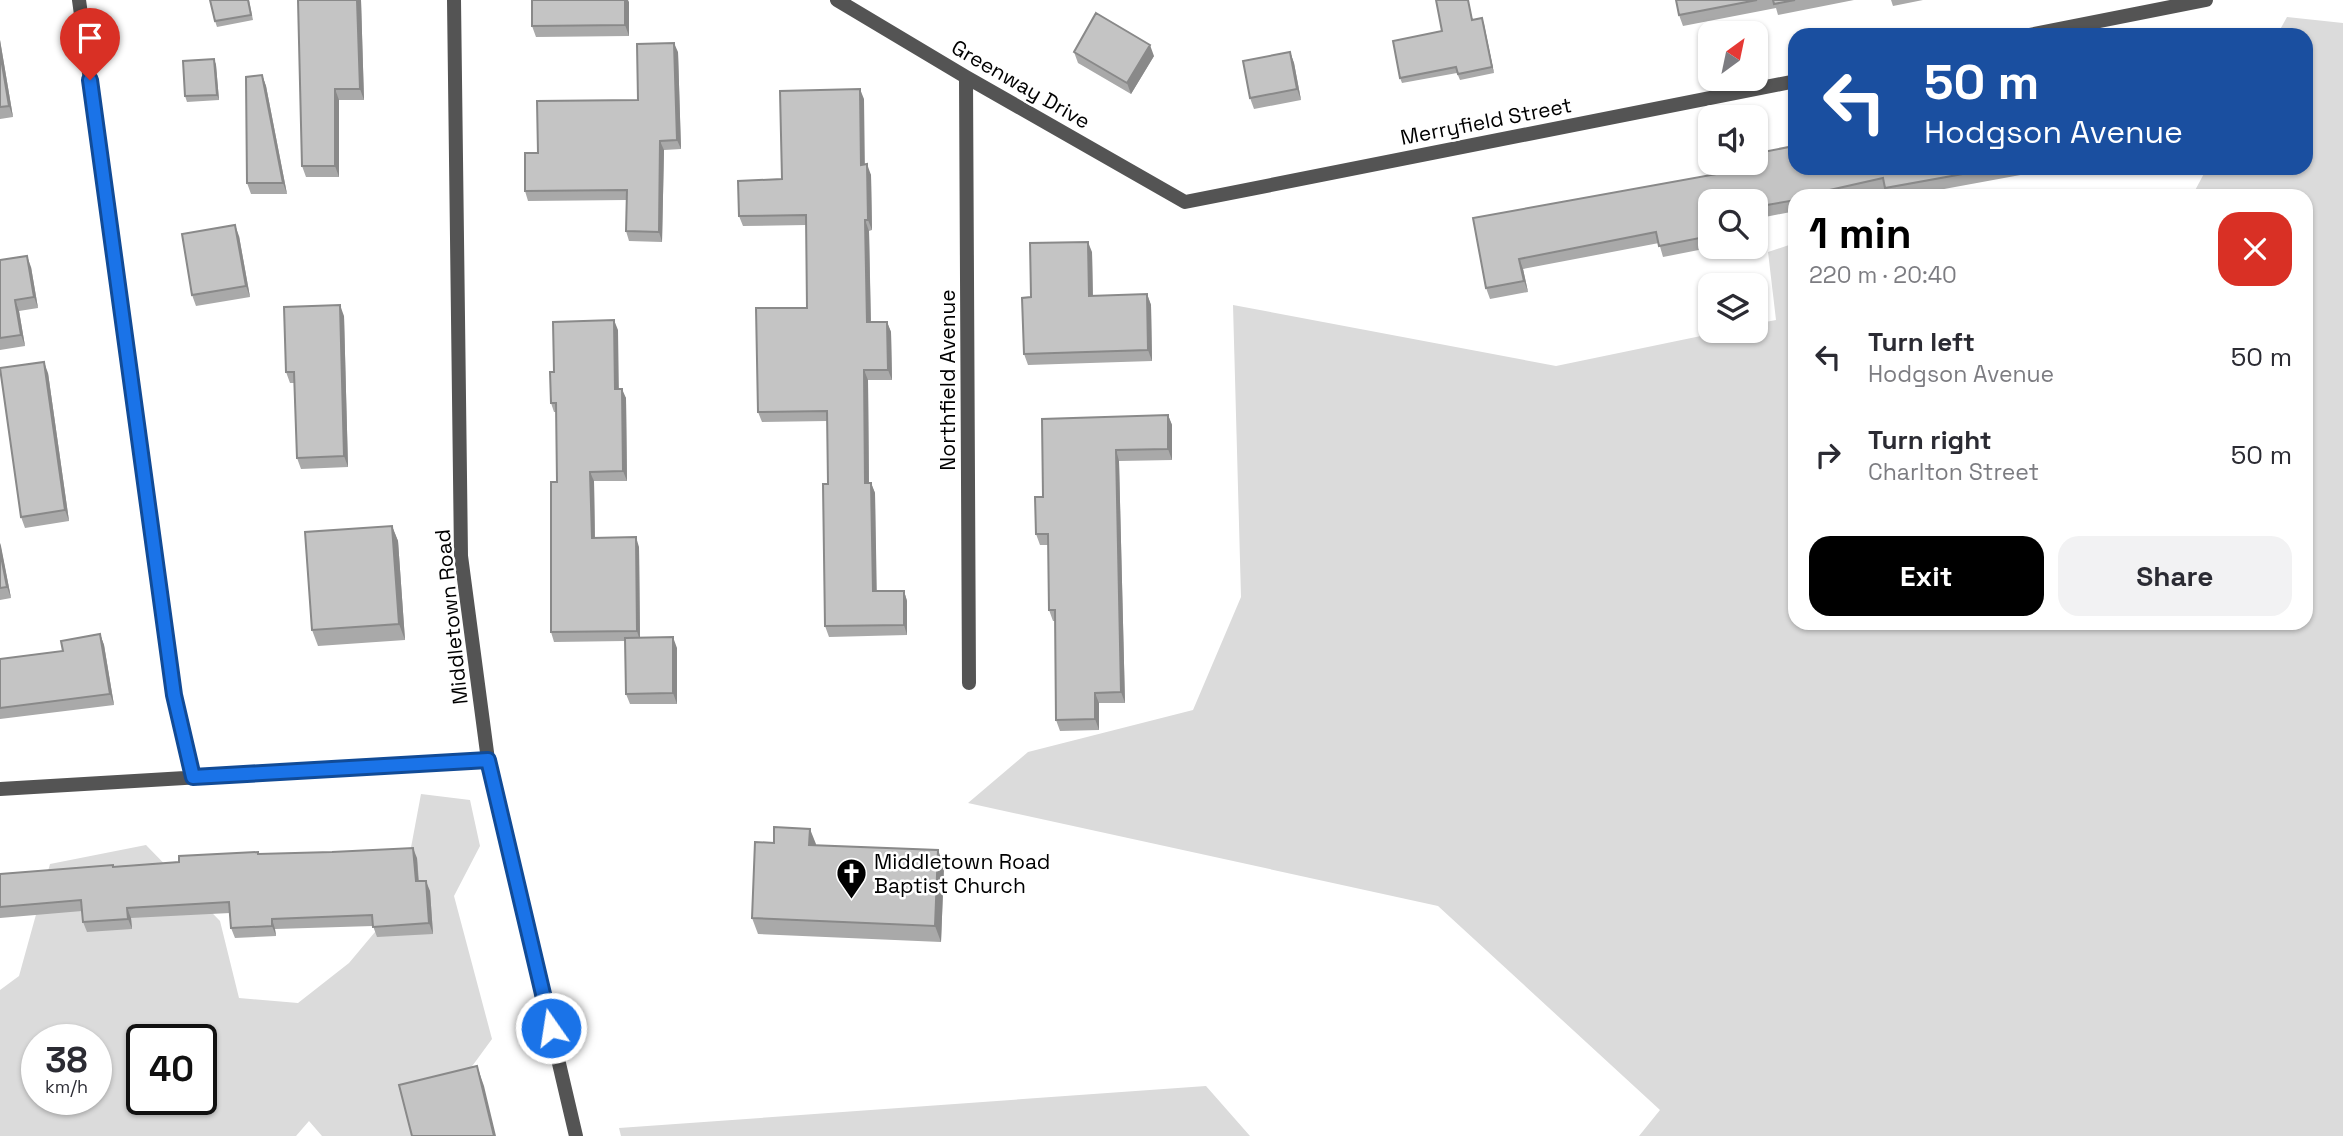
<!DOCTYPE html>
<meta charset="utf-8">
<style>
:root{--surface:#fff;--page:#f2f2f3;--text:#2b2b33;--muted:#7c7c81;--accent:#000}
body{margin:0;font-family:"Space Grotesk",sans-serif;background:var(--page);color:var(--text);height:100vh;display:flex;flex-direction:column;font-size:26px;white-space:nowrap}
*{box-sizing:border-box;margin:0}
p{font-size:23px;color:var(--muted)}
.icon{flex:none;width:38px;height:38px;fill:none;stroke:currentColor;stroke-width:2;stroke-linecap:round;stroke-linejoin:round}
.map{position:relative;flex:1;overflow:hidden}
.sheet{position:absolute;left:1788px;top:189px;width:525px;height:441px;display:flex;flex-direction:column;background:var(--surface);border-radius:21px;box-shadow:0 2px 5px #0004}
.sheet>*{flex:none}
.banner{position:absolute;left:1788px;top:28px;width:525px;height:147px;border-radius:21px;box-shadow:0 2px 5px #0004;background:#1a4fa0;color:#fff;overflow:hidden}
.needle{width:46px;rotate:33deg}
.tools{position:absolute;left:1698px;top:21px;display:grid;gap:14px}
.tools a{display:grid;place-items:center;width:70px;height:70px;border-radius:14px;background:var(--surface);box-shadow:0 2px 5px #0004;font-size:35px}
.speed{position:absolute;left:21px;top:1024px;display:flex;gap:14px;font-size:35px;font-weight:700;text-align:center}
.speed>*{display:grid;place-content:center;width:91px;height:91px;border-radius:50%;background:var(--surface);box-shadow:0 2px 5px #0004;line-height:1}
.speed small{font-size:18px;font-weight:400}
.speed .limit{border:4px solid #111;border-radius:10px;background:#fff;color:#111}
.pin{position:absolute;display:grid;place-items:center;width:60px;height:60px;color:#fff;margin:-72px -30px;border-radius:50% 50% 50% 0;rotate:-45deg;box-shadow:0 0 7px #0007}
.pin .icon{rotate:45deg}
.me{position:absolute;width:77px;margin:-38px;rotate:347deg;stroke-linejoin:round;filter:drop-shadow(0 0 5px #0008)}
.turn{display:flex;align-items:center;gap:24px;height:147px;padding:0 21px;font-size:32px}
.turn .icon{width:91px;height:91px;stroke-width:2.5}
.turn b{display:block;font-size:49px;line-height:60px}
.round{display:grid;place-items:center;flex:none;width:74px;height:74px;border-radius:21px;background:var(--page)}
.overview{display:flex;align-items:center;justify-content:space-between;height:119px;padding:0 21px}
h1{font-size:42px;font-weight:600;line-height:52px;color:var(--accent)}
.cta{display:flex;gap:14px;margin-top:auto;padding:14px 21px}
.cta a{flex:1;height:80px;border-radius:21px;background:var(--accent);color:#fff;font-size:28px;font-weight:600;line-height:80px;text-align:center}
.cta a+a{background:var(--page);color:var(--text)}
ul{padding:0;list-style:none}
li{display:flex;align-items:center;gap:21px;height:98px;padding:0 21px}
li div{flex:1}
li b{display:block;font-size:26px}
li em{font-style:normal}
.map>svg:first-child{display:block}
.green{fill:#dbdbdb;fill-rule:evenodd}
.lines{fill:none;stroke-linecap:round;stroke-linejoin:round}
.minor{stroke:#545454;stroke-width:14}
.tertiary{stroke:#545454;stroke-width:14}
.wall{fill:#a9a9a9}
.shaded-wall{fill:#898989}
.building{fill:#c4c4c4;stroke:#898989;stroke-width:2}
.route-casing{stroke:#114b97;stroke-width:18}
.route{stroke:#1a73e8;stroke-width:12}
.labels{text-anchor:middle;dominant-baseline:central;stroke-width:5;stroke-linejoin:round;paint-order:stroke}
.street-label{font-size:21px;fill:#000;stroke:#fff}
.poi-label{font-size:21px;fill:#000;stroke:#fff;text-anchor:start}
</style>
<div class="map">
<svg width="2343" height="1136" viewBox="0 0 2343 1136">
<rect width="100%" height="100%" fill="#fff"/>
<!-- green -->
<path class="green" d="M2287,17L2343,23V1136H1639L1660,1110L1438,906L968,803L1028,752L1193,710L1241,597L1233,305L1556,366L1725,331H1755V324L1776,320L1768,252L1795,243L1796,623H2306V196H2192L2207,168H2306V35H2277Z
M421,794L470,800L480,846L454,896L492,1039L421,1136H322L309,1121L296,1136H0V990L19,976L50,864L146,845L220,921L239,998L298,1003L349,963L401,901ZM37,1040H96V1099H37ZM142,1040H201V1099H142Z
M1206,1086L1250,1136H621L619,1128Z"/>
<g class="lines">
<!-- minor -->
<path class="minor" d="M79,0L174,695L193,777
M837,0L966,77L1185,202L1796,81
M2029,35L2206,0
M966,77L969,683
M0,789L488,760"/>
<!-- tertiary -->
<path class="tertiary" d="M454,0L461,556L488,760L576,1136"/>
</g>
<!-- wall -->
<path class="wall" d="M249,0L253,20L217,27L215,21Z
M298,0H361L364,100H339V177H306L302,166Z
M1676,0H1854L1778,15L1776,8L1683,26L1679,15Z
M1891,0H1923L1893,6Z
M629,2V36L536,37L532,26Z
M1482,18L1494,73L1460,80L1457,73L1402,83L1400,78L1442,31L1473,20Z
M0,40L13,117L0,119Z
M678,52L681,149L664,150L662,242L629,241L626,231V200L528,201L525,191L538,153L638,100Z
M1074,52L1154,56L1131,94L1078,63Z
M1290,52L1294,63L1301,100L1254,109L1250,98Z
M214,59L216,65L219,100L187,102L185,96Z
M262,75L266,86L287,194H251L247,183Z
M864,99V164L871,175L872,230L869,231L871,322H887L891,332L892,380H868L869,483H871L875,493L876,591H904L907,601V635L829,637L825,626L828,484L827,421L762,422L758,412L807,308L806,225L743,226L739,216L782,179Z
M1794,146L1796,151V168H2059L1906,196H1888L1885,190L1855,196H1796V211L1755,219V201H1710V247H1714L1663,257L1659,243L1523,269L1528,292L1490,299L1486,288L1473,218L1761,166Z
M239,236L250,297L196,306L192,295Z
M1092,252L1093,296L1147,294L1151,305L1152,361L1028,365L1024,354L1031,297Z
M0,260L31,267L38,308L19,311L25,346L0,350Z
M344,316L348,467L301,469L297,458L294,383H290L286,372Z
M618,330V389L626,398L627,481H594L595,538L639,547L640,637L677,648V704H630L626,694L625,641L554,642L551,632L557,482L556,412H554L551,403L554,372Z
M48,373L69,521L25,528L21,517Z
M1168,415L1172,425V460L1119,461L1125,703H1099V730L1060,731L1056,720L1055,621H1053L1049,610L1048,545H1040L1036,534L1043,497Z
M392,526L398,541L405,640L318,646L312,630Z
M0,543L11,598L0,600Z
M100,634L104,645L114,705L0,719V659L63,651Z
M816,845L944,866L941,942L758,934L752,918Z
M258,852L259,854L417,858L419,881L430,891L433,934L377,937L373,926L275,929L276,936L235,938L231,928L230,913L131,918L132,929L87,932L83,922L82,911L0,918V874L179,862Z"/>
<!-- shaded-wall -->
<path class="shaded-wall" d="M357,0H361L364,100L360,89Z
M625,0H628L629,2V36L625,25Z
M1482,18L1484,24L1494,73L1492,67Z
M0,40L13,117L9,106L0,52Z
M674,43L678,52L681,149L677,140Z
M1150,45L1154,56L1131,94L1127,83Z
M1290,52L1294,63L1301,100L1297,89Z
M214,59L216,65L219,100L217,95Z
M262,75L266,86L287,194L283,183Z
M335,89L339,100V177L335,166Z
M860,89L864,99L865,175L861,165Z
M660,141L664,150L662,242L659,232Z
M867,164L871,175L872,230L868,220Z
M865,220L869,231L871,333L867,322Z
M235,225L239,236L250,297L246,286Z
M1088,242L1092,252L1093,307L1089,296Z
M27,256L31,267L38,308L34,297Z
M1519,259L1523,269L1528,292L1524,281Z
M1147,294L1151,305L1152,361L1148,350Z
M15,300L19,311L25,346L21,335Z
M340,305L344,316L348,467L344,456Z
M614,320L618,330L619,398L615,389Z
M887,322L891,332L892,380L888,370Z
M44,362L48,373L69,521L65,510Z
M864,370L868,380L869,493L865,483Z
M622,389L626,398L627,481L623,471Z
M1168,415L1172,425V460L1168,449Z
M1116,450L1119,461L1125,703L1121,692Z
M590,472L594,481L595,548L592,538Z
M871,483L875,493L877,602L873,591Z
M392,526L398,541L405,640L399,624Z
M636,537L639,547L640,641L637,631Z
M0,543L1,546L11,598L7,587L0,551Z
M904,591L907,601V635L904,625Z
M100,634L104,645L114,705L110,694Z
M673,637L677,648V704L673,693Z
M1095,693L1099,703V730L1095,719Z
M810,829L816,844L815,861L809,845Z
M413,848L417,858L419,892L416,881Z
M938,850L944,866L941,942L935,926Z
M426,881L430,891L433,934L429,923Z
M127,908L131,918L132,929L128,919Z
M272,919L275,929L276,936L272,926Z
M477,1066L484,1086L496,1136H494Z"/>
<!-- building -->
<path class="building" d="M210,0H248L251,15L215,21Z
M298,0H357L360,89H335V166H302Z
M532,0H625V25L532,26Z
M1436,0H1468L1472,20L1482,18L1492,67L1458,74L1456,67L1400,78L1393,41L1442,31Z
M1676,0H1757L1679,15Z
M1773,0H1795L1774,4Z
M1096,13L1150,45L1127,83L1074,52Z
M674,43L677,140L660,141L659,232L626,231L627,190L525,191V153H538L537,101L638,100L637,44Z
M0,52L9,106L0,107Z
M1290,52L1297,89L1250,98L1243,61Z
M214,59L217,95L185,96L183,61Z
M262,75L283,183H247L246,77Z
M860,89L861,165L867,164L868,220H865L867,322H887L888,370H864L865,483H871L873,591H904V625L825,626L823,484H828L827,411L758,412L756,308H807L806,215L739,216L738,181L782,179L780,91Z
M1794,146L1796,156V168H1996L1885,188L1883,178L1803,196H1796V200L1755,207V201H1710V236L1659,246L1656,232L1519,259L1524,281L1486,288L1473,218L1761,166L1758,153Z
M235,225L246,286L192,295L182,234Z
M1088,242L1089,296L1147,294L1148,350L1024,354L1022,298L1031,297L1030,243Z
M27,256L34,297L15,300L21,335L0,338V260Z
M340,305L344,456L297,458L294,372H286L284,307Z
M614,320L615,389H622L623,471L590,472L592,538L636,537L637,631L551,632V482H557L556,403H551L550,372H554L553,322Z
M44,362L65,510L21,517L0,368Z
M1168,415V449L1116,450L1121,692L1095,693V719L1056,720L1055,610H1049L1048,534H1036L1035,497H1043L1042,419Z
M392,526L399,624L312,630L305,532Z
M0,551L7,587L0,588Z
M100,634L110,694L0,708V659L63,651L61,641Z
M673,637V693L626,694L625,638Z
M774,827L810,829L809,845L938,850L935,926L752,918L755,842L774,843Z
M413,848L416,881H426L429,923L373,927L372,915L272,919V926L231,928L229,902L127,908L128,919L83,922L81,900L0,907V874L113,865V867L179,862V856L258,852V854L332,852Z
M477,1066L494,1136H412L399,1085Z"/>
<g class="lines">
<defs>
<path id="route" d="M90,80L174,695L193,777L488,760L551,1028"/>
</defs>
<!-- route casing -->
<use href="#route" class="route-casing"/>
<!-- route -->
<use href="#route" class="route"/>
</g>
<!-- icons -->
<defs>
<symbol id="church-pin" viewBox="-11 -11 22 30"><path d="M0 17L-7.5 6A9.5 9.5 0 1 1 7.5 6Z" fill="#000" stroke="#fff"/><path d="M-1.2-6h2.4v3.5h3.3v2.4h-3.3V6h-2.4V-.1h-3.3v-2.4h3.3Z" fill="#fff"/></symbol>
</defs>
<g fill-rule="evenodd">
<use href="#church-pin" x="834" y="856" width="35" height="47"/>
</g>
<g class="labels">
<!-- street labels -->
<g class="street-label">
<text transform="translate(1021 84) rotate(30)">Greenway Drive</text>
<text transform="translate(1486 121) rotate(-11)">Merryfield Street</text>
<text transform="translate(947 380) rotate(-90)">Northfield Avenue</text>
<text transform="translate(451 617) rotate(-96)">Middletown Road</text>
</g>
<!-- poi labels -->
<g class="poi-label">
<text x="874" y="861">Middletown Road<tspan x="874" dy="24">Baptist Church</tspan></text>
</g>
</g>
</svg>
<div class="tools">
<a><svg class="needle" viewBox="-14 -14 28 28"><path d="M0-13l5 13h-10z" fill="#e53935"/><path d="M0 13l5-13h-10z" fill="#7c7c81"/></svg></a>
<a><svg class="icon" aria-label="sound" viewBox="0 0 24 24"><path d="M4 9h4l5-4v14l-5-4H4zM17 9q2 3 0 6"/></svg></a>
<a><svg class="icon" aria-label="search" viewBox="0 0 24 24"><circle cx="10" cy="10" r="6"/><path d="M15 15l6 6"/></svg></a>
<a><svg class="icon" aria-label="layers" viewBox="0 0 24 24"><path d="M12 4l9 5-9 5-9-5zM3 14l9 5 9-5"/></svg></a>
</div>
<div class="speed"><div>38<small>km/h</small></div><div class="limit">40</div></div>
<div class="pin" style="left:90px;top:80px;background:#d93025"><svg class="icon" aria-label="arrive" viewBox="0 0 24 24"><path d="M6 21V4h12l-3 4 3 4H6"/></svg></div>
<svg class="me" style="left:551px;top:1028px" viewBox="-20 -20 40 40"><circle r="17" fill="#1a73e8" stroke="#fff" stroke-width="3"/><path d="M0-11L8 9 0 5-8 9z" fill="#fff"/></svg>
<div class="banner">
<div class="turn"><svg class="icon" aria-label="left" viewBox="0 0 24 24"><path d="M17 20v-9H6M10 6l-5 5 5 5"/></svg><div><b>50 m</b>Hodgson Avenue</div></div>
</div>
<section class="sheet">
<div class="overview"><div><h1>1 min</h1><p>220 m · 20:40</p></div><a class="round" style="background:#d93025;color:#fff"><svg class="icon" aria-label="close" viewBox="0 0 24 24"><path d="M6 6l12 12M18 6L6 18"/></svg></a></div>
<ul>
<li><svg class="icon" aria-label="left" viewBox="0 0 24 24"><path d="M17 20v-9H6M10 6l-5 5 5 5"/></svg><div><b>Turn left</b><p>Hodgson Avenue</p></div><em>50 m</em></li>
<li><svg class="icon" aria-label="right" viewBox="0 0 24 24"><path d="M7 20v-9h11M14 6l5 5-5 5"/></svg><div><b>Turn right</b><p>Charlton Street</p></div><em>50 m</em></li>
</ul>
<div class="cta"><a>Exit</a><a>Share</a></div>
</section>
</div>
